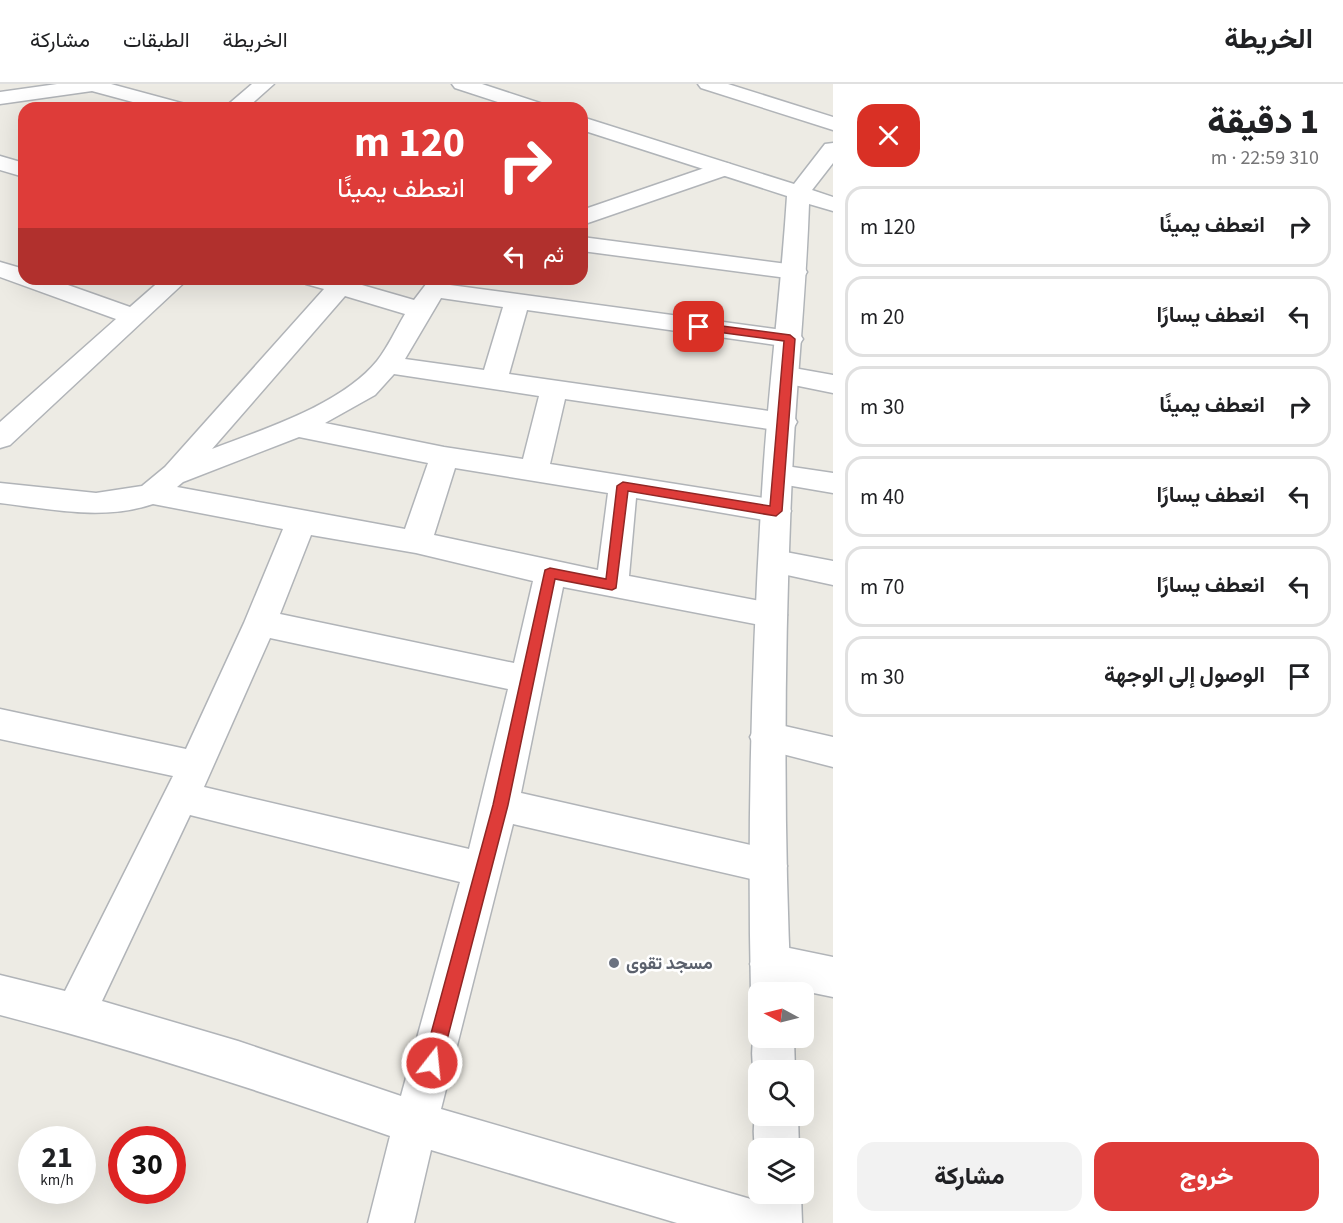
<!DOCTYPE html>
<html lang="ar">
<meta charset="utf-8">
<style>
:root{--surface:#fff;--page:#f2f2f2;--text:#202124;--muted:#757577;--line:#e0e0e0;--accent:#de3c39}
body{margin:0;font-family:"Source Sans 3",Vazirmatn,sans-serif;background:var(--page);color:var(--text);direction:rtl;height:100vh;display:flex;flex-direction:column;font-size:22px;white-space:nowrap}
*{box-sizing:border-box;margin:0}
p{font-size:20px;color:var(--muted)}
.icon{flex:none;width:33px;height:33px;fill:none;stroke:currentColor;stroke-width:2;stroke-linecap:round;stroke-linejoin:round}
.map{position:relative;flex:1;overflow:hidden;direction:ltr}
.details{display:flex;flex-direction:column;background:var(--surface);width:510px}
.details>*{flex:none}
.banner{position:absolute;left:18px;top:18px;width:570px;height:183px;border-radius:18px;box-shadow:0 6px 24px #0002;direction:rtl;background:#de3c39;color:#fff;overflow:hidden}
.needle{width:39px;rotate:277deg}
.controls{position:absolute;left:748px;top:898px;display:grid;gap:12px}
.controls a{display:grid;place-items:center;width:66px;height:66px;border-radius:12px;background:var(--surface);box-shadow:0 6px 24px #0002;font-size:30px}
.speed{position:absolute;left:18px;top:1042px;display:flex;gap:12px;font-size:30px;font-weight:700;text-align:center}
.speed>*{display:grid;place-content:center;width:78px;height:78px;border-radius:50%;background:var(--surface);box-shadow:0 6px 24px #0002;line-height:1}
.speed small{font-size:15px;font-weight:400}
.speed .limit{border:9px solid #d22;background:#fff;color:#111}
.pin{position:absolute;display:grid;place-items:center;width:51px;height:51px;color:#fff;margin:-26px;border-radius:12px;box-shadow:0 3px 9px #0006}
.me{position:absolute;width:66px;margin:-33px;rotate:16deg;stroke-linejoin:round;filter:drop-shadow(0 0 4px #0008)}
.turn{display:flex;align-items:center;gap:21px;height:126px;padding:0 24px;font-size:27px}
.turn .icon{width:78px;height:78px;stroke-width:2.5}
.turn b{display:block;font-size:42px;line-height:51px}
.then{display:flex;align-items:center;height:57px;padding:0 24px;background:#0003;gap:12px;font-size:22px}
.round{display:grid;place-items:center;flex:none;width:63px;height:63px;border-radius:18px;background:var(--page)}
.headline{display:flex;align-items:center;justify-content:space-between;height:102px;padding:0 24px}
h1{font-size:36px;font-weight:800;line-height:45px}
.cta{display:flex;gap:12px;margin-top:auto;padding:12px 24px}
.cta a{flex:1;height:69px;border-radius:18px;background:var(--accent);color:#fff;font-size:24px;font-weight:800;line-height:69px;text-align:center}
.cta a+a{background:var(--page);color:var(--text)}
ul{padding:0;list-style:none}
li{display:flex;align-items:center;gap:18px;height:81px;margin:0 12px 9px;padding:0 12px;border:3px solid var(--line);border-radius:18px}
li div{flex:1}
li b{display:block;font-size:22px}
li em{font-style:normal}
header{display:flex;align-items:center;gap:36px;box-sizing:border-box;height:84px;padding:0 30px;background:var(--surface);border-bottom:2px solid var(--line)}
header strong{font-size:28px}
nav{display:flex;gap:33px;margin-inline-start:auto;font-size:21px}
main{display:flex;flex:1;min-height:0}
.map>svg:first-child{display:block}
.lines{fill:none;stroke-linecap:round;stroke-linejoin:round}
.street-casing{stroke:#b1b4b8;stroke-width:3}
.secondary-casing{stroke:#b0b4b8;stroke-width:3}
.street{fill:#fff;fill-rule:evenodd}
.secondary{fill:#fff;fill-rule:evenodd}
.route{fill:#de3c39;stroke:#902725;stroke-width:1.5}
.worship-dot{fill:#6b7280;stroke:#fff;stroke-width:2}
.labels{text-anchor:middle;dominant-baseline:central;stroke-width:5;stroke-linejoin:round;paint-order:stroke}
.near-worship-label{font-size:18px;font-weight:bold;fill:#5b616d;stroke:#fff;text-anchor:start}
</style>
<header>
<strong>الخريطة</strong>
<nav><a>الخريطة</a><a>الطبقات</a><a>مشاركة</a></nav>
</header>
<main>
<section class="details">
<div class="headline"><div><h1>1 دقيقة</h1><p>310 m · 22:59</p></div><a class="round" style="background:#d93025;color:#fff"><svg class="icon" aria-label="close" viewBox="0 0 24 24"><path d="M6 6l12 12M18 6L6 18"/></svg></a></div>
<ul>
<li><svg class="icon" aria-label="right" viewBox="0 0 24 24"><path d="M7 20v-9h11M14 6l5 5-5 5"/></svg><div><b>انعطف يمينًا</b></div><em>120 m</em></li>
<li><svg class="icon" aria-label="left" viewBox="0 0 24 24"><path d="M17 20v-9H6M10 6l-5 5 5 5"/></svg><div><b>انعطف يسارًا</b></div><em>20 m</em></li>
<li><svg class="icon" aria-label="right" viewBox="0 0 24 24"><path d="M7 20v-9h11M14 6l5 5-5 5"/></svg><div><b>انعطف يمينًا</b></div><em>30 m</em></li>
<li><svg class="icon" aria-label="left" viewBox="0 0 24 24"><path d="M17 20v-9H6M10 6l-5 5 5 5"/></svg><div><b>انعطف يسارًا</b></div><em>40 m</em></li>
<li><svg class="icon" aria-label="left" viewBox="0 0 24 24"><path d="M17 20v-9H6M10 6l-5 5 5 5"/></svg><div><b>انعطف يسارًا</b></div><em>70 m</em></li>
<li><svg class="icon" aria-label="arrive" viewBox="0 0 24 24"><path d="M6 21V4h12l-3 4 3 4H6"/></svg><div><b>الوصول إلى الوجهة</b></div><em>30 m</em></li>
</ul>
<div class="cta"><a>خروج</a><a>مشاركة</a></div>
</section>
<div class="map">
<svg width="833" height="1139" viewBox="0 0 833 1139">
<rect width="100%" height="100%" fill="#edebe4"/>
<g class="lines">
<defs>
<path id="street" d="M57,0H111L185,20L188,24H155L92,7L0,20V8Z
M252,0H274L247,24H224Z
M698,0H728L833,33V46L701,4Z
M0,72L24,79V93L0,86Z
M722,78L730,80L733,85L730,90L582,141V126Z
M582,153L795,181L804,183L807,188L804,193L795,195L582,167Z
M0,178L24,185V195H51L130,223L162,195H188L10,361L0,364V338L116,235L0,193Z
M303,195H358L355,199L414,216L430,195H454L450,201L790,247L799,249L803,255L799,261L790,263L527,226L509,290L783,329L793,331L797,338L793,345L783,347L565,315L550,380L776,416L787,419L791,427L787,435L776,438L636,414L629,492L771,519L782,522L787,531L782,540L771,543L563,503L521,709L768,765L781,770L787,782L781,794L768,799L513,740L441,1025L754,1116L770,1123L777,1139H677L431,1066L414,1139H368L390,1052C261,1007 132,965 0,931V891L65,907L173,692L0,655V625L186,665L244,539L283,445L153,420C103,437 51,425 0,419V399L96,409L142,402L165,383L324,205L306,200ZM345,212L405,230C396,245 388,263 377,277C341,321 264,345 212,365ZM441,214L503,223L484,286L405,275ZM394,290L539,312L523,375L444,363L325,339L375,311ZM299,353L428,379L405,445L177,403L183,398ZM455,384L608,409L598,486L434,451ZM311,451L416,469L533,497L514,579L280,530ZM270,554L508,605L469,765L204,703ZM190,731L460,798L401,1012L238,957L102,917Z
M788,283L833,291V309L779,298L775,292L779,286Z
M779,381L833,389V409L769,398L765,391L769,384Z
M775,466L833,477V501L764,486L760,478L764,470Z
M767,638L833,653V683L755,663L750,653L755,643Z
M770,860L833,873V913L770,900L756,894L750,880L756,866Z"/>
<path id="secondary" d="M452,0H482L543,20L546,24H516L455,4Z
M582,33L794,100L825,60L833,59V79L812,106L833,113V127L809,120C806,210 796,301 792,391C784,564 783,736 791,909H759V924L751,909C747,736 752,565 763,392C769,299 781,206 787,112L582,46Z
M758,939L759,954H794L795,987H759V1002C750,981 750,960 758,939Z
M759,1020V1032H798L799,1065H759V1075C752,1058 752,1037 759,1020Z
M759,1101V1110H801L802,1139H756L755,1110Z"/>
</defs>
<!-- street casing -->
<use href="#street" class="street-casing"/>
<!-- secondary casing -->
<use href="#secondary" class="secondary-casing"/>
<!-- street -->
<use href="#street" class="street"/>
<!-- secondary -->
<use href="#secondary" class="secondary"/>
</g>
<!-- route -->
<path class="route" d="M699,239L790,251L795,255L782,427L776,432L628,407L616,504L612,506L555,495L508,721L441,979L438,986L432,988L426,986L423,979L493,721L545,486L550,484L606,495L617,402L623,398L770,422L784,257L695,245L693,243Z"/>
<!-- markers -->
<circle class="worship-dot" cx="614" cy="879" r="6"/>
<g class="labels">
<!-- near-worship labels -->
<g class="near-worship-label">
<text x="626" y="879">مسجد تقوى</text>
</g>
</g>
</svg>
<div class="controls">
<a><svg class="needle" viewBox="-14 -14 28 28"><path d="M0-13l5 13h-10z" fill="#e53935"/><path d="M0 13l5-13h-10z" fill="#757577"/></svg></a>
<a><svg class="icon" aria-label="search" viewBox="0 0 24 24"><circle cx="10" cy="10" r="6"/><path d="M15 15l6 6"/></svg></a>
<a><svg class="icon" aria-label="layers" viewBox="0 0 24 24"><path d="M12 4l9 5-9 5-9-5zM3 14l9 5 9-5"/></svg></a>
</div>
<div class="speed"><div>21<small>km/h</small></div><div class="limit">30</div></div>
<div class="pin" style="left:699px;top:243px;background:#d93025"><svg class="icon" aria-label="arrive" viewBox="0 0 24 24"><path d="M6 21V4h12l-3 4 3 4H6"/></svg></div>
<svg class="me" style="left:432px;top:979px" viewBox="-20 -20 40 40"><circle r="17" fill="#de3c39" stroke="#fff" stroke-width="3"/><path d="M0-11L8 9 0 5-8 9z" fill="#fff"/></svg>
<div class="banner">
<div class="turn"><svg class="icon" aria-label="right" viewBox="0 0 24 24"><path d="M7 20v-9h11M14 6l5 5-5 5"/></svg><div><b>120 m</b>انعطف يمينًا</div></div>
<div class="then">ثم<svg class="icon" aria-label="left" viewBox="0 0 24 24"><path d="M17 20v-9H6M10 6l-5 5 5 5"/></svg></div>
</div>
</div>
</main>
